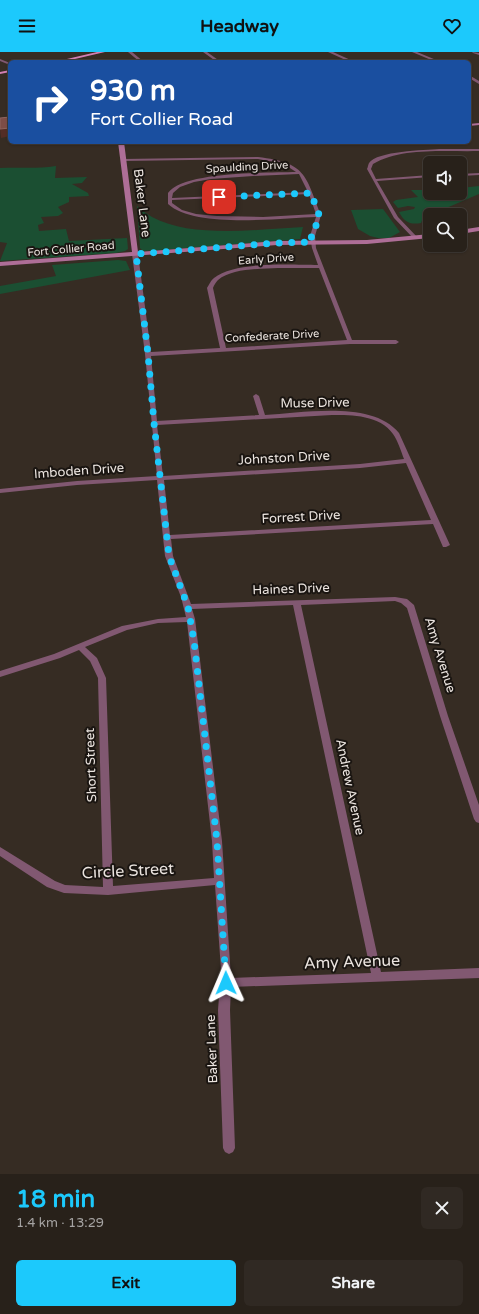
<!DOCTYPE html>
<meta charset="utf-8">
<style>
:root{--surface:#28211a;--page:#302923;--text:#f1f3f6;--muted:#a5a3a2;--line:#443e39;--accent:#1cc9fc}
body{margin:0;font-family:"Varela Round",sans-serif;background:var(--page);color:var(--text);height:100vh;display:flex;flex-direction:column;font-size:15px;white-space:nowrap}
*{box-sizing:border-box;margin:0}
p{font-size:13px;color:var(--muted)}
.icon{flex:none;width:22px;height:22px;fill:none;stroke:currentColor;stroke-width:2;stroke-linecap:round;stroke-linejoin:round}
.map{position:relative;height:1122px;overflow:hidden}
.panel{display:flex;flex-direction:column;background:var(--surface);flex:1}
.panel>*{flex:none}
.banner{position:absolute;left:8px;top:8px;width:463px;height:84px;border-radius:6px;box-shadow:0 1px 3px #0004,0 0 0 1px var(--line);background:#1a4fa0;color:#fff;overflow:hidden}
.tools{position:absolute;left:423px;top:104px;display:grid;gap:8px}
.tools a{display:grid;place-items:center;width:44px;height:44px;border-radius:6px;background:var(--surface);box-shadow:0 1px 3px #0004,0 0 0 1px var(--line);font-size:20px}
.pin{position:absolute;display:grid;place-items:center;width:34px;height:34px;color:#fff;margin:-17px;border-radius:8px;box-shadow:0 2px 6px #0006}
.me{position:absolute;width:44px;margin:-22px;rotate:359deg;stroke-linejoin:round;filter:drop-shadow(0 0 3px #0008)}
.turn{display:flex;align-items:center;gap:14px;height:84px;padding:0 16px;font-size:18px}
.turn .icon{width:52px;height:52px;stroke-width:2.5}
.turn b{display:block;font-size:28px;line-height:34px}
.round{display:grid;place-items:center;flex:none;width:42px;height:42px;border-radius:6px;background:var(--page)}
.headline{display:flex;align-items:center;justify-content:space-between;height:68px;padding:0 16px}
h1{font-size:24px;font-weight:700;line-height:30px;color:var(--accent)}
.button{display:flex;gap:8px;margin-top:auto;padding:8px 16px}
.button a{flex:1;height:46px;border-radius:6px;background:var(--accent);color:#111;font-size:16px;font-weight:700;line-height:46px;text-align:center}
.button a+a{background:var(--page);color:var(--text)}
header{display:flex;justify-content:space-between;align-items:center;height:52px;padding:0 16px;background:var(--accent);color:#111;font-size:18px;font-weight:700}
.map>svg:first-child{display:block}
.green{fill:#1b4f32}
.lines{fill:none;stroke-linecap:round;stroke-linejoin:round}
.street{fill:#815871;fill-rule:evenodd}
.secondary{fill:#ae6e97;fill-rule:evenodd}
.primary{fill:#d27fb4;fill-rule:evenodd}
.wall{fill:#703b35}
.shaded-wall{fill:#532d26}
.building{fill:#7d4d47;stroke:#8f655f}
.route{stroke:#1cc9fc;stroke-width:7;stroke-dasharray:0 12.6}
.labels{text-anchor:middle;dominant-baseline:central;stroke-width:4;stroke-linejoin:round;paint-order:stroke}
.far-street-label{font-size:11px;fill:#ebe4df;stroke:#1a1511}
.street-label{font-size:13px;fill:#ebe4df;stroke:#1a1511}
.near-street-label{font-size:16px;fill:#ebe4df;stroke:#1a1511}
</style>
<header><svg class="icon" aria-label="menu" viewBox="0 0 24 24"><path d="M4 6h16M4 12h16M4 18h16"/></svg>Headway<svg class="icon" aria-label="heart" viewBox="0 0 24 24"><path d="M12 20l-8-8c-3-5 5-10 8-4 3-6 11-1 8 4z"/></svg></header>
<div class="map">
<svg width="479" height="1122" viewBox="0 0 479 1122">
<rect width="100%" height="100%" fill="#362c23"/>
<!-- green -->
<path class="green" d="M56,114L55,126L87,125L82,131L72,132L88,141L89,144L69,145V150L58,155L63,161L58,164L41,165L44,171L38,173L39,179L66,177L69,189L127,186L128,197L125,199L116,201L0,209L7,191L0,190V116C19,115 37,117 56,114Z
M479,134V142L423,166L421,171C410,173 404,170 399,160L414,157L415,155L408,154L398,156L393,150L396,148L418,145L411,138H430V141H460V136Z
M137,154C142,158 147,162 152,165C193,187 258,177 303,175L300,187L190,196L143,199L140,196Z
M383,157L400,180L389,186H378L370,184L358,177L351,158Z
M118,208L126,209L130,218L0,242V234L56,224L52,213Z"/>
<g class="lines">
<!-- street -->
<path class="street" d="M128,0H132L144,10H140Z
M203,0H207L221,10H217Z
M328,0H333L355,10H350Z
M412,0H417L441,10H436Z
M472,0L479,1V3L473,1Z
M0,7L10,11V13L0,9Z
M469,23L479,29V32L469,26Z
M439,97H479V99C446,100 402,95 373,112L371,117L376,127L430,123V125L377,129L398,165L418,186L414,187L394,166L367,117C368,115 368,113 369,111C377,99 425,98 439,97Z
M258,105C306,111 305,122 321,163L315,184L316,196L352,288H396L399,290L396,292H350L151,304L157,369L259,363L253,344L256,342L259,344L265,363C303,361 372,348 399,381L450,493L446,495H443L433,472L171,487L173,504L191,552L395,545L407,547L414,553L448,664L479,753V771L476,770L474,767L440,664L407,556L401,551L395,549L301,553L381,920L479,916V926L231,935L230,958L235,1096L233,1100L229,1102L225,1100L223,1096L218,958L221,918L215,833L108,843L64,841L47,835L0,804V795L55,829L65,833L103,835L98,626L90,609L79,598L60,606L0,625V619L54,602L122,574L158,567L186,565L181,545L165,504L157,428L77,433L0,441V437L77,429L157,424L145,302L132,202L135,200L138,202L151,300L220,296L207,236C209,233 211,228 214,226C235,209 291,213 318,213L312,196L310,184L316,165C280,166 195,177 168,152V141C183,119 269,121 296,120L284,112L258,107L123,109L121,108L123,107ZM299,122L308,140L172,146L173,141L180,135L194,130L211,127L253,124ZM309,142L316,162L263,165L217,164L196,162L182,158L172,151V148ZM278,216H319L347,288L226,296L213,236C214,233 216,230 218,228C232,216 260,217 278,216ZM332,363C352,363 380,363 393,382C398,389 401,399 404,407L360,412L163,424L157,373ZM406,411L431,468L170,483L164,428L360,416ZM293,553L371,921L231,926L222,789L195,567L192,557ZM187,570L212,789L214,826L113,834L106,626L97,606L85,595L127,578L158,571Z
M479,121V123L460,124V122Z"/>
<!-- secondary -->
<path class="secondary" d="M479,71V73L469,74V72Z
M118,90H124L138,200L277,189L367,188L430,182V186L367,192L277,193L0,214V210L132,200Z
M479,175V179L460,182V178Z"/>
<!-- primary -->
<path class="primary" d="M97,0H105L62,10H54Z
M10,18V20L0,22V20Z"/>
</g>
<!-- wall -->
<path class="wall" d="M10,17V26L9,25L8,18Z"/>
<!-- shaded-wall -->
<path class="shaded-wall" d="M10,76V84L1,86L0,77Z"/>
<!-- building -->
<path class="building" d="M10,65V76L0,77V66Z"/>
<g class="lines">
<!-- route -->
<path class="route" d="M219,145L310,141C313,148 319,158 319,165C318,176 309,177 312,190L277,191L136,202L148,302L154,371L169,504L188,555L194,589L217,789L226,931"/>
</g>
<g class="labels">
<!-- far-street labels -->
<g class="far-street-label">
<text transform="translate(247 115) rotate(-3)">Spaulding Drive</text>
<text transform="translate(71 197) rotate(-5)">Fort Collier Road</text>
<text transform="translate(266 207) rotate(-4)">Early Drive</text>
<text transform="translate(272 284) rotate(-3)">Confederate Drive</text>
</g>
<!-- street labels -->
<g class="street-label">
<text transform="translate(142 151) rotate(83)">Baker Lane</text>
<text transform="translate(315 351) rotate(-1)">Muse Drive</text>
<text transform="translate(284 406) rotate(-3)">Johnston Drive</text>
<text transform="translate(79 419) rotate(-4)">Imboden Drive</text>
<text transform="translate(301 465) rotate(-3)">Forrest Drive</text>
<text transform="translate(291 537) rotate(-2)">Haines Drive</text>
<text transform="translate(440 603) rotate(73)">Amy Avenue</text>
<text transform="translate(91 713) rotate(-92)">Short Street</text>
<text transform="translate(350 735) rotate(78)">Andrew Avenue</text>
<text transform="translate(212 997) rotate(-92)">Baker Lane</text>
</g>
<!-- near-street labels -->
<g class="near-street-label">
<text transform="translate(128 819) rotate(-3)">Circle Street</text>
<text transform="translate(352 910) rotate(-2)">Amy Avenue</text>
</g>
</g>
</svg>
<div class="tools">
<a><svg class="icon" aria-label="sound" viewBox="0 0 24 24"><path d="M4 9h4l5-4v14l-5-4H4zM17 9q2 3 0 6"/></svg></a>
<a><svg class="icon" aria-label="search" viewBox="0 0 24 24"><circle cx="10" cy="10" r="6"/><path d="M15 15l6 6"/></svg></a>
</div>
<div class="pin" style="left:219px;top:145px;background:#d93025"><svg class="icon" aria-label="arrive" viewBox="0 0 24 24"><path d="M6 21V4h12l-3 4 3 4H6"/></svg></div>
<svg class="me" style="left:226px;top:931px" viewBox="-20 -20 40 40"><path d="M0-17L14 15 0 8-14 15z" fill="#1cc9fc" stroke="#fff" stroke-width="4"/></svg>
<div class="banner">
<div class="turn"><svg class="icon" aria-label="right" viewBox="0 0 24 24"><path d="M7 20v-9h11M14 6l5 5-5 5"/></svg><div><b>930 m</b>Fort Collier Road</div></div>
</div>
</div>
<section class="panel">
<div class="headline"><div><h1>18 min</h1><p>1.4 km · 13:29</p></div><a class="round"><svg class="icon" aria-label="close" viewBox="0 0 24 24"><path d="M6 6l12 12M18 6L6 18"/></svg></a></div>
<div class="button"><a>Exit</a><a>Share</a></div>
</section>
